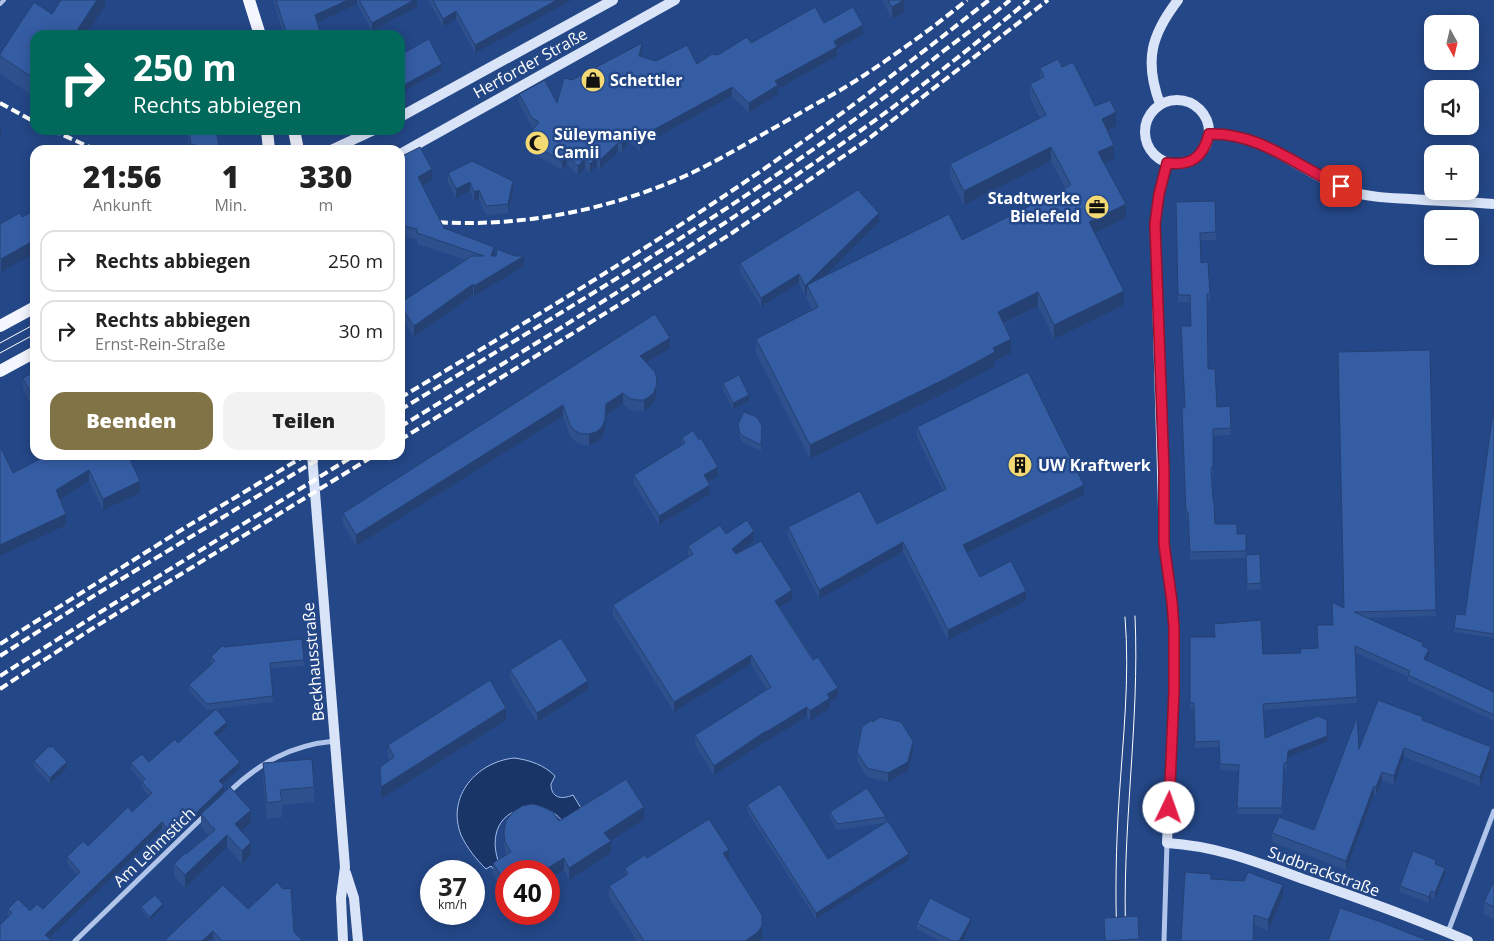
<!DOCTYPE html>
<html lang="de">
<meta charset="utf-8">
<style>
:root{--surface:#fff;--page:#f2f2f2;--text:#222;--muted:#767676;--line:#e0e0e0;--accent:#807447}
body{margin:0;font-family:"Open Sans",sans-serif;background:var(--page);color:var(--text);height:100vh;display:flex;flex-direction:column;font-size:19px;white-space:nowrap}
*{box-sizing:border-box;margin:0}
p{font-size:16px;color:var(--muted)}
.icon{flex:none;width:28px;height:28px;fill:none;stroke:currentColor;stroke-width:2;stroke-linecap:round;stroke-linejoin:round}
.map{position:relative;flex:1;overflow:hidden}
.details{position:absolute;left:30px;top:145px;width:375px;height:315px;display:flex;flex-direction:column;background:var(--surface);border-radius:15px;box-shadow:0 2px 12px #0003}
.details>*{flex:none}
.hud{position:absolute;left:30px;top:30px;width:375px;height:105px;border-radius:15px;box-shadow:0 2px 12px #0003;background:#00695c;color:#fff;overflow:hidden}
.needle{width:32px;rotate:172deg}
.tools{position:absolute;left:1424px;top:15px;display:grid;gap:10px}
.tools a{display:grid;place-items:center;width:55px;height:55px;border-radius:10px;background:var(--surface);box-shadow:0 2px 12px #0003;font-size:25px}
.speed{position:absolute;left:420px;top:860px;display:flex;gap:10px;font-size:25px;font-weight:700;text-align:center}
.speed>*{display:grid;place-content:center;width:65px;height:65px;border-radius:50%;background:var(--surface);box-shadow:0 2px 12px #0003;line-height:1}
.speed small{font-size:12px;font-weight:400}
.speed .limit{border:8px solid #d22;background:#fff;color:#111}
.pin{position:absolute;display:grid;place-items:center;width:42px;height:42px;color:#fff;margin:-21px;border-radius:10px;box-shadow:0 2px 8px #0006}
.me{position:absolute;width:55px;margin:-28px;rotate:3deg;stroke-linejoin:round;filter:drop-shadow(0 0 4px #0008)}
.turn{display:flex;align-items:center;gap:18px;height:105px;padding:0 20px;font-size:22px}
.turn .icon{width:65px;height:65px;stroke-width:2.5}
.turn b{display:block;font-size:35px;line-height:42px}
.eta{display:flex;justify-content:space-evenly;align-items:center;height:85px;text-align:center}
.eta b{font-size:30px;font-weight:800;line-height:35px}
.cta{display:flex;gap:10px;margin-top:auto;padding:10px 20px}
.cta a{flex:1;height:58px;border-radius:15px;background:var(--accent);color:#fff;font-size:20px;font-weight:800;line-height:58px;text-align:center}
.cta a+a{background:var(--page);color:var(--text)}
ul{padding:0;list-style:none}
li{display:flex;align-items:center;gap:15px;height:62px;margin:0 10px 8px;padding:0 10px;border:2px solid var(--line);border-radius:15px}
li div{flex:1}
li b{display:block;font-size:19px}
li em{font-style:normal}
.map>svg:first-child{display:block}
.water{fill:#193467;stroke:#a4beea}
.lines{fill:none;stroke-linecap:round;stroke-linejoin:round}
.lane{stroke:#b0c5e9;stroke-width:4}
.street{stroke:#b0c5e9;stroke-width:5}
.secondary{stroke:#dae4f8;stroke-width:10}
.primary{stroke:#f3f6fe;stroke-width:12}
.tram{stroke:#fff;stroke-width:1}
.rail{stroke:#fff;stroke-width:4;stroke-dasharray:9 4;stroke-linecap:butt}
.wall{fill:#2e508d}
.shaded-wall{fill:#254173}
.building{fill:#355da4;stroke:#254173}
.route-casing{stroke:#92132f;stroke-width:12}
.route{stroke:#e11d48;stroke-width:9}
.labels{text-anchor:middle;dominant-baseline:central;stroke-width:5;stroke-linejoin:round;paint-order:stroke}
.street-label{font-size:16px;fill:#fff;stroke:#244787}
.poi-label{font-size:16px;font-weight:bold;fill:#fff;stroke:#244787;text-anchor:start}
</style>
<div class="map">
<svg width="1494" height="941" viewBox="0 0 1494 941">
<rect width="100%" height="100%" fill="#244787"/>
<!-- water -->
<path class="water" d="M514,758C530,760 544,765 555,776L551,784C551,798 561,800 573,795L584,813L566,825C555,812 549,808 533,808C498,808 488,837 500,866L494,870L491,866L486,869C476,859 467,848 461,835C446,796 477,762 514,758Z"/>
<g class="lines">
<!-- lane -->
<path class="lane" d="M0,4L4,0"/>
<!-- street -->
<path class="street" d="M228,793C259,763 291,745 335,741
M1448,932L1494,811
M75,941L204,816
M1164,941L1167,843"/>
<!-- secondary -->
<path class="secondary" d="M1145 132a32 32 0 1 1 64 0a32 32 0 1 1-64 0Z
M1160,104C1144,61 1151,35 1178,0
M400,117L613,0
M1209,134C1266,132 1305,177 1357,193C1373,198 1393,198 1410,199C1438,201 1466,202 1494,204
M331,150L374,130
M400,154L675,0
M1167,163L1159,194L1155,223L1164,544L1172,602L1174,628V691L1167,843C1217,846 1257,862 1303,879C1359,898 1414,918 1468,941
M312,455L345,867L341,898L343,941
M346,873L354,898L358,941"/>
<!-- primary -->
<path class="primary" d="M249,0L260,35
M267,130L269,150
M294,130L298,150
M0,326L35,307
M0,371L35,352"/>
<!-- tram -->
<path class="tram" d="M0,343L35,324
M0,353L35,334
M1117,941C1115,894 1116,846 1119,800C1123,738 1130,678 1125,617
M1126,941C1121,832 1140,724 1135,616"/>
<!-- rail -->
<path class="rail" d="M0,103L35,122
M52,130L96,150
M400,219C498,231 595,216 685,176C720,160 754,139 788,120C813,105 839,92 863,76C899,52 934,27 967,0
M400,398C505,335 610,272 712,204C808,141 899,71 989,0
M400,410C585,298 773,189 941,53C964,35 988,19 1010,0
M400,427C555,332 711,236 860,131C918,90 974,45 1029,0
M400,440L630,298L732,233L867,140L1048,0
M0,644L186,527L306,455
M0,656L92,597L325,455
M0,676L102,611L355,455
M0,689L90,630L375,455"/>
</g>
<!-- wall -->
<path class="wall" d="M105,0V6L35,35V97L0,74V54L52,14Z
M274,0H417V7L372,31L357,4L317,23L321,35H284L274,3Z
M428,0H572L475,53L456,19L443,27Z
M882,0H904V13L892,19Z
M824,23L863,34L837,49V56L778,89V94L749,113L732,96L646,143L640,150L629,142L622,151L618,152L600,169L597,166L590,173L585,168L578,175L567,164L562,170L525,149V140L534,128L532,127L519,103V94L557,103L572,80L642,52L641,56L656,61L697,64L751,43Z
M400,55L442,70L404,91L400,84Z
M1062,67L1095,106L1116,126L1107,130L1114,159L1104,163L1126,218L1095,233L1124,305L1054,339L1038,306L1004,324L1011,353L995,361V366L945,393L810,459L756,353V339L812,310L807,299V293L805,295L799,283L761,307L740,272V263L879,222L825,276L962,240L1065,188L1051,161L964,205L950,178V164L1040,118L1030,98V84L1040,79V68Z
M187,130H216L220,150H190Z
M400,157L432,180L422,185L444,228L494,256L524,266L474,296L473,295L414,337L400,315V279L402,302L466,260L417,244V239L400,236Z
M448,173L513,190L508,213L486,215L479,199L474,201L470,191L456,198L448,183Z
M1215,201L1216,240H1200L1201,263L1210,294V301H1207L1208,369L1217,407L1230,406L1231,435L1213,436V475H1212L1213,501L1215,524L1237,534H1246V558L1190,560L1188,520H1186L1182,415L1185,408L1191,326L1190,302H1178L1176,202Z
M22,217L1,272L0,270V224Z
M670,348L647,363L657,390L656,398L653,404L644,411H636L629,409L623,404L606,415L605,431L602,438L596,443L589,445H582L575,441L570,436L563,416L356,546L343,524V513Z
M1430,350L1436,616L1367,618L1423,646L1429,655L1426,660L1494,692V721L1408,681V677L1355,652L1357,703L1264,710L1265,738L1327,742L1288,757L1287,769H1284L1282,814H1237L1238,771L1220,770L1219,747L1195,748L1194,709H1190V637L1263,654L1300,653V649L1318,648L1344,608Z
M35,371V413L23,389V378Z
M723,383L749,401L733,409L723,389Z
M1494,405V638L1454,632V628L1465,615Z
M738,424L762,426L761,451L743,443L740,439Z
M917,427L1084,495L967,553L980,577L1026,601L948,640L903,552L819,599L788,537V527L877,524L943,491L917,437Z
M682,438L718,476L708,482L710,494L659,525L634,484V475L682,445Z
M48,455H136L130,459L140,493L103,510L89,481L60,499L66,525L13,473Z
M726,534L754,541L742,551L792,600L780,607L838,697L830,702V708L810,721L807,716L766,742V741L714,775L695,745V735L767,690L751,664L674,712L613,615V605L689,557L688,555V546Z
M1260,554L1261,589L1247,590L1246,555Z
M224,647L304,660V666L271,668L273,702L207,710L189,691V685L212,664L211,663V657Z
M510,670L588,690L537,722L510,679Z
M506,720L381,799L380,767L389,760L388,757V745Z
M1423,721L1491,756L1480,786L1404,757L1394,785L1382,780L1376,796L1374,795L1346,870L1272,842V833L1314,830L1359,749Z
M873,722L913,750L908,771L888,782L867,777L857,761V752Z
M227,728L217,736L240,768L222,784L224,792L251,822L241,831L251,855L242,864L227,847L185,888L174,876V864L208,835L201,827V815L195,821L189,814L167,835L162,829L48,938L51,941L8,916V909L30,911L43,909L77,875L67,863V857L88,846L132,812L149,796L142,788V782L131,769V763L149,762L178,743Z
M34,761L67,768L50,784L34,767Z
M263,763L314,787V802L282,805V817L267,819L263,779Z
M747,805L828,859L884,823L837,830L830,818V812L886,817V822L909,860L816,919L747,811Z
M644,819L610,840L611,853L569,880L564,870L549,879V871H506V896L493,875V863L506,855L504,844V832L559,821Z
M647,858L729,862L762,938L760,941H637L609,898V886L625,876V868Z
M1436,864L1445,874L1435,899L1431,897L1429,903L1400,892V886Z
M1211,879L1283,896L1268,931L1254,925V941H1181Z
M1494,881V919L1484,914V902Z
M141,907H163L150,920L141,910Z
M248,909L294,932L303,941H215L213,938L164,941Z
M1138,916L1139,941H1105L1104,918Z
M917,923L971,925L963,941H940L917,929Z"/>
<!-- shaded-wall -->
<path class="shaded-wall" d="M97,0H105V6L86,35H74Z
M348,0H357V4L315,24V15Z
M414,0H417V7L372,31V23Z
M557,0H572L475,53V45Z
M904,0V13L892,19V7Z
M456,11V19L443,27V19Z
M863,25V34L837,49V56L778,89V94L749,113V103L775,81L834,41Z
M642,43V52L639,65V56Z
M442,64V70L404,91V85Z
M732,87V96L646,143L640,150V141L646,134Z
M1116,112V126L1102,133V119Z
M0,127H1V139H0Z
M629,133V142L622,151V142Z
M618,143V152L600,169V160Z
M1114,145V159L1098,166V152Z
M1051,147V161L964,205V191Z
M567,155V164L562,170V161Z
M597,157V166L590,173V164Z
M585,158V168L578,175V166Z
M432,169V180L418,188V177Z
M513,181V190L508,213V204Z
M470,182V191L456,198V189Z
M479,190V199L474,201V192Z
M1126,204V218L1089,236V222Z
M879,213V222L810,291L807,285V293L805,295V286Z
M35,240V253L1,272V259Z
M494,247V258L491,256Z
M524,256V266L474,296V286Z
M799,274V283L761,307V298Z
M473,284V295L414,337V326Z
M1124,291V305L1054,339V325Z
M1038,292V306L998,326V312Z
M670,338V348L640,367V356Z
M1011,339V353L995,361V366L945,393L810,459V445Z
M657,379L656,398L653,404L644,411V400Z
M623,393V404L606,415L605,431L602,438L596,443L589,445V434L606,404Z
M749,395V401L733,409V403Z
M563,405V416L356,546V535Z
M125,455H136L125,461Z
M718,467V476L704,484V475Z
M89,470V481L56,502V490Z
M140,481V493L103,510V499Z
M710,485V494L659,525V516Z
M1084,485V495L963,555V545Z
M66,514V525L0,556V545Z
M754,531V541L732,558V549Z
M903,542V552L819,599V590Z
M792,590V600L775,610V601Z
M1026,591V601L948,640V630Z
M1429,649V655L1424,665V659Z
M751,655V664L674,712V702Z
M588,681V690L537,722V713Z
M838,688V697L830,702V708L810,721V711L827,694Z
M807,707V716L766,742V732Z
M506,708V720L381,799V787Z
M227,722V728L214,739V733Z
M766,731V741L714,775V766Z
M1327,736V742L1288,757L1287,769L1288,751Z
M913,741V750L908,771L888,782V773Z
M1491,747V756L1480,786V777Z
M1404,748V757L1394,785V776Z
M67,762V768L50,784V778Z
M240,762V768L219,787V781Z
M1382,772V780L1376,796V787Z
M224,786V793L195,821V814Z
M1374,786V795L1346,870V861Z
M644,807V819L604,845V833Z
M189,808V814L167,835V828Z
M251,810V822L235,837V824Z
M162,822V829L46,941L45,935Z
M227,835V847L185,888V875Z
M611,841V853L569,880V868Z
M251,842V855L242,864V851Z
M729,850V862L723,853Z
M909,854V860L816,919V913Z
M564,858V870L549,879V871H543Z
M1445,868V874L1435,899V893Z
M1283,885V896L1268,931V920Z
M1431,891V897L1429,903V897Z
M163,904V907L150,920V917Z
M971,919V925L963,941H959Z
M762,926V938L760,941H745Z
M213,931V938L209,941H202Z"/>
<!-- building -->
<path class="building" d="M61,0H97L74,35H35V79L0,56V54L34,2L52,14Z
M276,0H348L315,15L321,35H287Z
M359,0H414L372,23Z
M433,0H557L475,45L456,11L443,19Z
M888,0H904L892,7Z
M815,7L824,23L853,7L863,25L834,41L837,47L775,81L778,85L749,103L732,87L646,134L640,141L629,133L622,142L618,143L600,160L597,157L590,164L585,158L578,166L567,155L562,161L525,140L539,122L532,118L519,94L545,80L557,103L564,78L572,80L642,43L639,56L656,61L687,45L697,64L712,54L718,55L747,37L751,43Z
M429,39L442,64L404,85L400,78V55Z
M1058,59L1062,67L1073,62L1095,106L1110,100L1116,112L1102,119L1114,145L1098,152L1126,204L1089,222L1124,291L1054,325L1038,292L998,312L1011,339L993,348L995,352L945,379L810,445L756,339L818,307L807,285L949,214L962,240L1071,185L1051,147L964,191L950,164L1046,115L1030,84L1044,77L1040,68Z
M189,130H216L220,150H213L191,144Z
M420,147L432,169L418,177L444,228L494,247L491,256H496L497,249L515,256H524L474,286L473,284L414,326L400,305V303L472,256H484L417,233V229L400,225V157Z
M472,161L513,181L508,204L486,206L479,190L474,192L470,182L456,189L448,173Z
M858,190L879,213L805,286L799,274L761,298L740,263Z
M1215,201L1216,232L1200,233L1201,263L1208,262L1210,294H1207L1208,369H1215L1217,407L1230,406L1231,428L1213,429V468H1211L1213,501H1214L1215,524H1237V534H1246V551L1190,552L1188,512H1186L1182,408H1185L1181,326H1191L1190,295H1178L1176,202Z
M35,210V240L1,259L0,258V224L20,213L22,217Z
M400,279L402,299L400,303Z
M655,314L670,338L640,356L655,372L657,379L656,387L653,394L644,400H636L629,398L623,393L606,404L605,420L602,427L596,432L589,434H582L575,431L570,425L563,405L356,535L343,513Z
M1430,350L1436,610L1354,612L1423,643L1422,646L1429,649L1424,659L1494,692V715L1408,675L1410,671L1355,646L1357,697L1263,704L1265,738L1318,716L1327,720V736L1288,751L1287,763H1284L1282,808H1237L1239,765L1220,764L1219,741L1195,742L1194,703H1190V637H1215L1214,624L1261,620L1263,654L1301,653L1300,649L1318,648L1317,625H1333L1332,602L1344,608L1338,352Z
M35,371V402L23,378Z
M1028,372L1084,485L963,545L980,577L1011,561L1026,591L948,630L903,542L819,590L788,527L860,491L877,524L946,489L917,427Z
M739,375L749,395L733,403L723,383Z
M1494,405V634L1454,628L1456,614L1465,615Z
M744,412L757,417L762,426L761,445L743,436L740,433L738,424Z
M693,430L699,440L701,438L718,467L704,475L710,485L659,516L634,475L685,443L682,438Z
M0,446L13,473L48,455H128L140,481L103,499L89,470L56,490L66,514L0,545Z
M747,520L754,531L732,549L736,554L761,541L792,590L775,601L813,660L818,657L838,688L827,694L830,698L810,711L807,707L766,732V731L714,766L695,735L771,687L751,655L674,702L613,605L693,554L688,546L720,525L726,534Z
M1260,554L1261,583L1247,584L1246,555Z
M561,638L588,681L537,713L510,670Z
M302,639L304,660L270,663L273,696L207,704L189,685L215,661L211,657L223,645L224,647Z
M490,680L506,708L381,787L380,767L394,757L388,745Z
M1378,700L1423,717L1422,720L1491,747L1480,777L1404,748L1394,776L1382,772L1376,787L1374,786L1346,861L1272,833L1279,817L1314,830L1357,717L1359,749Z
M216,709L227,722L214,733L240,762L219,781L224,786L195,814L189,808L167,828L162,822L45,935L51,940L50,941H0V925L12,913L8,909L18,899L30,911L37,904L43,909L80,872L67,857L83,841L88,846L128,807L132,812L152,793L142,782L145,779L131,763L142,754L149,762L175,739L178,743Z
M880,717L901,722L913,741L908,762L888,773L867,768L857,752L862,727L872,720L873,722Z
M49,746L50,748L52,746L67,762L50,778L34,761Z
M312,759L314,787L280,790L282,801L267,803L263,763Z
M626,779L644,807L604,833L611,841L569,868L564,858L543,871H506V884L493,863L511,852L505,842L504,832L506,821L513,812L522,806L533,804L543,807L553,812L559,821Z
M780,784L828,859L888,821L909,854L816,913L747,805Z
M230,787L251,810L235,824L251,842L242,851L227,835L185,875L174,864L185,853L186,854L215,830L201,814Z
M867,788L886,817L837,824L830,812Z
M709,819L729,850L723,853L762,915V926L757,933L745,941H644L609,886L628,874L625,868L645,855L647,858Z
M1413,851L1436,860L1435,864L1445,868L1435,893L1431,891L1429,897L1400,886Z
M1185,872L1211,874V879L1244,881L1248,872L1283,885L1268,920L1254,915L1253,941H1181Z
M1494,881V907L1484,902Z
M277,882L283,889L291,888L294,932L303,941H222L213,931L202,941H164L223,885L248,909Z
M155,895L163,904L150,917L141,907Z
M930,898L971,919L959,941H952L917,923Z
M1340,908L1381,922L1429,941H1328Z
M1138,916L1139,939L1105,941L1104,918Z"/>
<g class="lines">
<defs>
<path id="route" d="M1169,808L1174,691V628L1172,602L1164,544V471L1155,224L1159,194L1167,163C1191,166 1203,158 1209,134C1259,132 1298,167 1341,186"/>
</defs>
<!-- route casing -->
<use href="#route" class="route-casing"/>
<!-- route -->
<use href="#route" class="route"/>
</g>
<!-- icons -->
<defs>
<symbol id="shop-disc" viewBox="-11 -11 22 22"><circle r="9.5" fill="#f3d974" stroke="#244787"/><path d="M-5-2.5h2.3a2.7 3.5 0 0 1 5.4 0H5L5.5 6h-11ZM-1.5-2.5h3a1.5 2.3 0 0 0-3 0Z" fill="#111"/></symbol>
<symbol id="mosque-disc" viewBox="-11 -11 22 22"><circle r="9.5" fill="#f3d974" stroke="#244787"/><path d="M3.5-4.9A6 6 0 1 0 3.5 4.9A5 5 0 1 1 3.5-4.9Z" fill="#111"/></symbol>
<symbol id="office-disc" viewBox="-11 -11 22 22"><circle r="9.5" fill="#f3d974" stroke="#244787"/><path d="M-6-3h4V-5.5h4V-3h4V5H-6ZM-1-4.5V-3h2v-1.5ZM-6 0V1H6V0Z" fill="#111"/></symbol>
<symbol id="building-disc" viewBox="-11 -11 22 22"><circle r="9.5" fill="#f3d974" stroke="#244787"/><path d="M-4-6H4V6H1V3H-1V6H-4ZM-2.5-4.3h1.7v1.8h-1.7ZM.8-4.3h1.7v1.8H.8ZM-2.5-1h1.7V.8h-1.7ZM.8-1h1.7V.8H.8Z" fill="#111"/></symbol>
</defs>
<g fill-rule="evenodd">
<use href="#shop-disc" x="579" y="66" width="28" height="28"/>
<use href="#mosque-disc" x="523" y="129" width="28" height="28"/>
<use href="#office-disc" x="1083" y="193" width="28" height="28"/>
<use href="#building-disc" x="1006" y="451" width="28" height="28"/>
</g>
<g class="labels">
<!-- street labels -->
<g class="street-label">
<text transform="translate(530 63) rotate(-29)">Herforder Straße</text>
<text transform="translate(313 662) rotate(-95)">Beckhausstraße</text>
<text transform="translate(154 847) rotate(-44)">Am Lehmstich</text>
<text transform="translate(1324 871) rotate(20)">Sudbrackstraße</text>
</g>
<!-- poi labels -->
<g class="poi-label">
<text x="610" y="80">Schettler</text>
<text x="554" y="134">Süleymaniye<tspan x="554" dy="18">Camii</tspan></text>
<text x="1080" y="198" text-anchor="end">Stadtwerke<tspan x="1080" dy="18">Bielefeld</tspan></text>
<text x="1038" y="465">UW Kraftwerk</text>
</g>
</g>
</svg>
<div class="tools">
<a><svg class="needle" viewBox="-14 -14 28 28"><path d="M0-13l5 13h-10z" fill="#e53935"/><path d="M0 13l5-13h-10z" fill="#767676"/></svg></a>
<a><svg class="icon" aria-label="sound" viewBox="0 0 24 24"><path d="M4 9h4l5-4v14l-5-4H4zM17 9q2 3 0 6"/></svg></a>
<a>+</a>
<a>−</a>
</div>
<div class="speed"><div>37<small>km/h</small></div><div class="limit">40</div></div>
<div class="pin" style="left:1341px;top:186px;background:#d93025"><svg class="icon" aria-label="arrive" viewBox="0 0 24 24"><path d="M6 21V4h12l-3 4 3 4H6"/></svg></div>
<svg class="me" style="left:1169px;top:808px" viewBox="-20 -20 40 40"><circle r="19" fill="#fff"/><path d="M0-13L10 11 0 6-10 11z" fill="#e11d48"/></svg>
<div class="hud">
<div class="turn"><svg class="icon" aria-label="right" viewBox="0 0 24 24"><path d="M7 20v-9h11M14 6l5 5-5 5"/></svg><div><b>250 m</b>Rechts abbiegen</div></div>
</div>
<section class="details">
<div class="eta">
<div><b>21:56</b><p>Ankunft</p></div>
<div><b>1</b><p>Min.</p></div>
<div><b>330</b><p>m</p></div>
</div>
<ul>
<li><svg class="icon" aria-label="right" viewBox="0 0 24 24"><path d="M7 20v-9h11M14 6l5 5-5 5"/></svg><div><b>Rechts abbiegen</b></div><em>250 m</em></li>
<li><svg class="icon" aria-label="right" viewBox="0 0 24 24"><path d="M7 20v-9h11M14 6l5 5-5 5"/></svg><div><b>Rechts abbiegen</b><p>Ernst-Rein-Straße</p></div><em>30 m</em></li>
</ul>
<div class="cta"><a>Beenden</a><a>Teilen</a></div>
</section>
</div>
